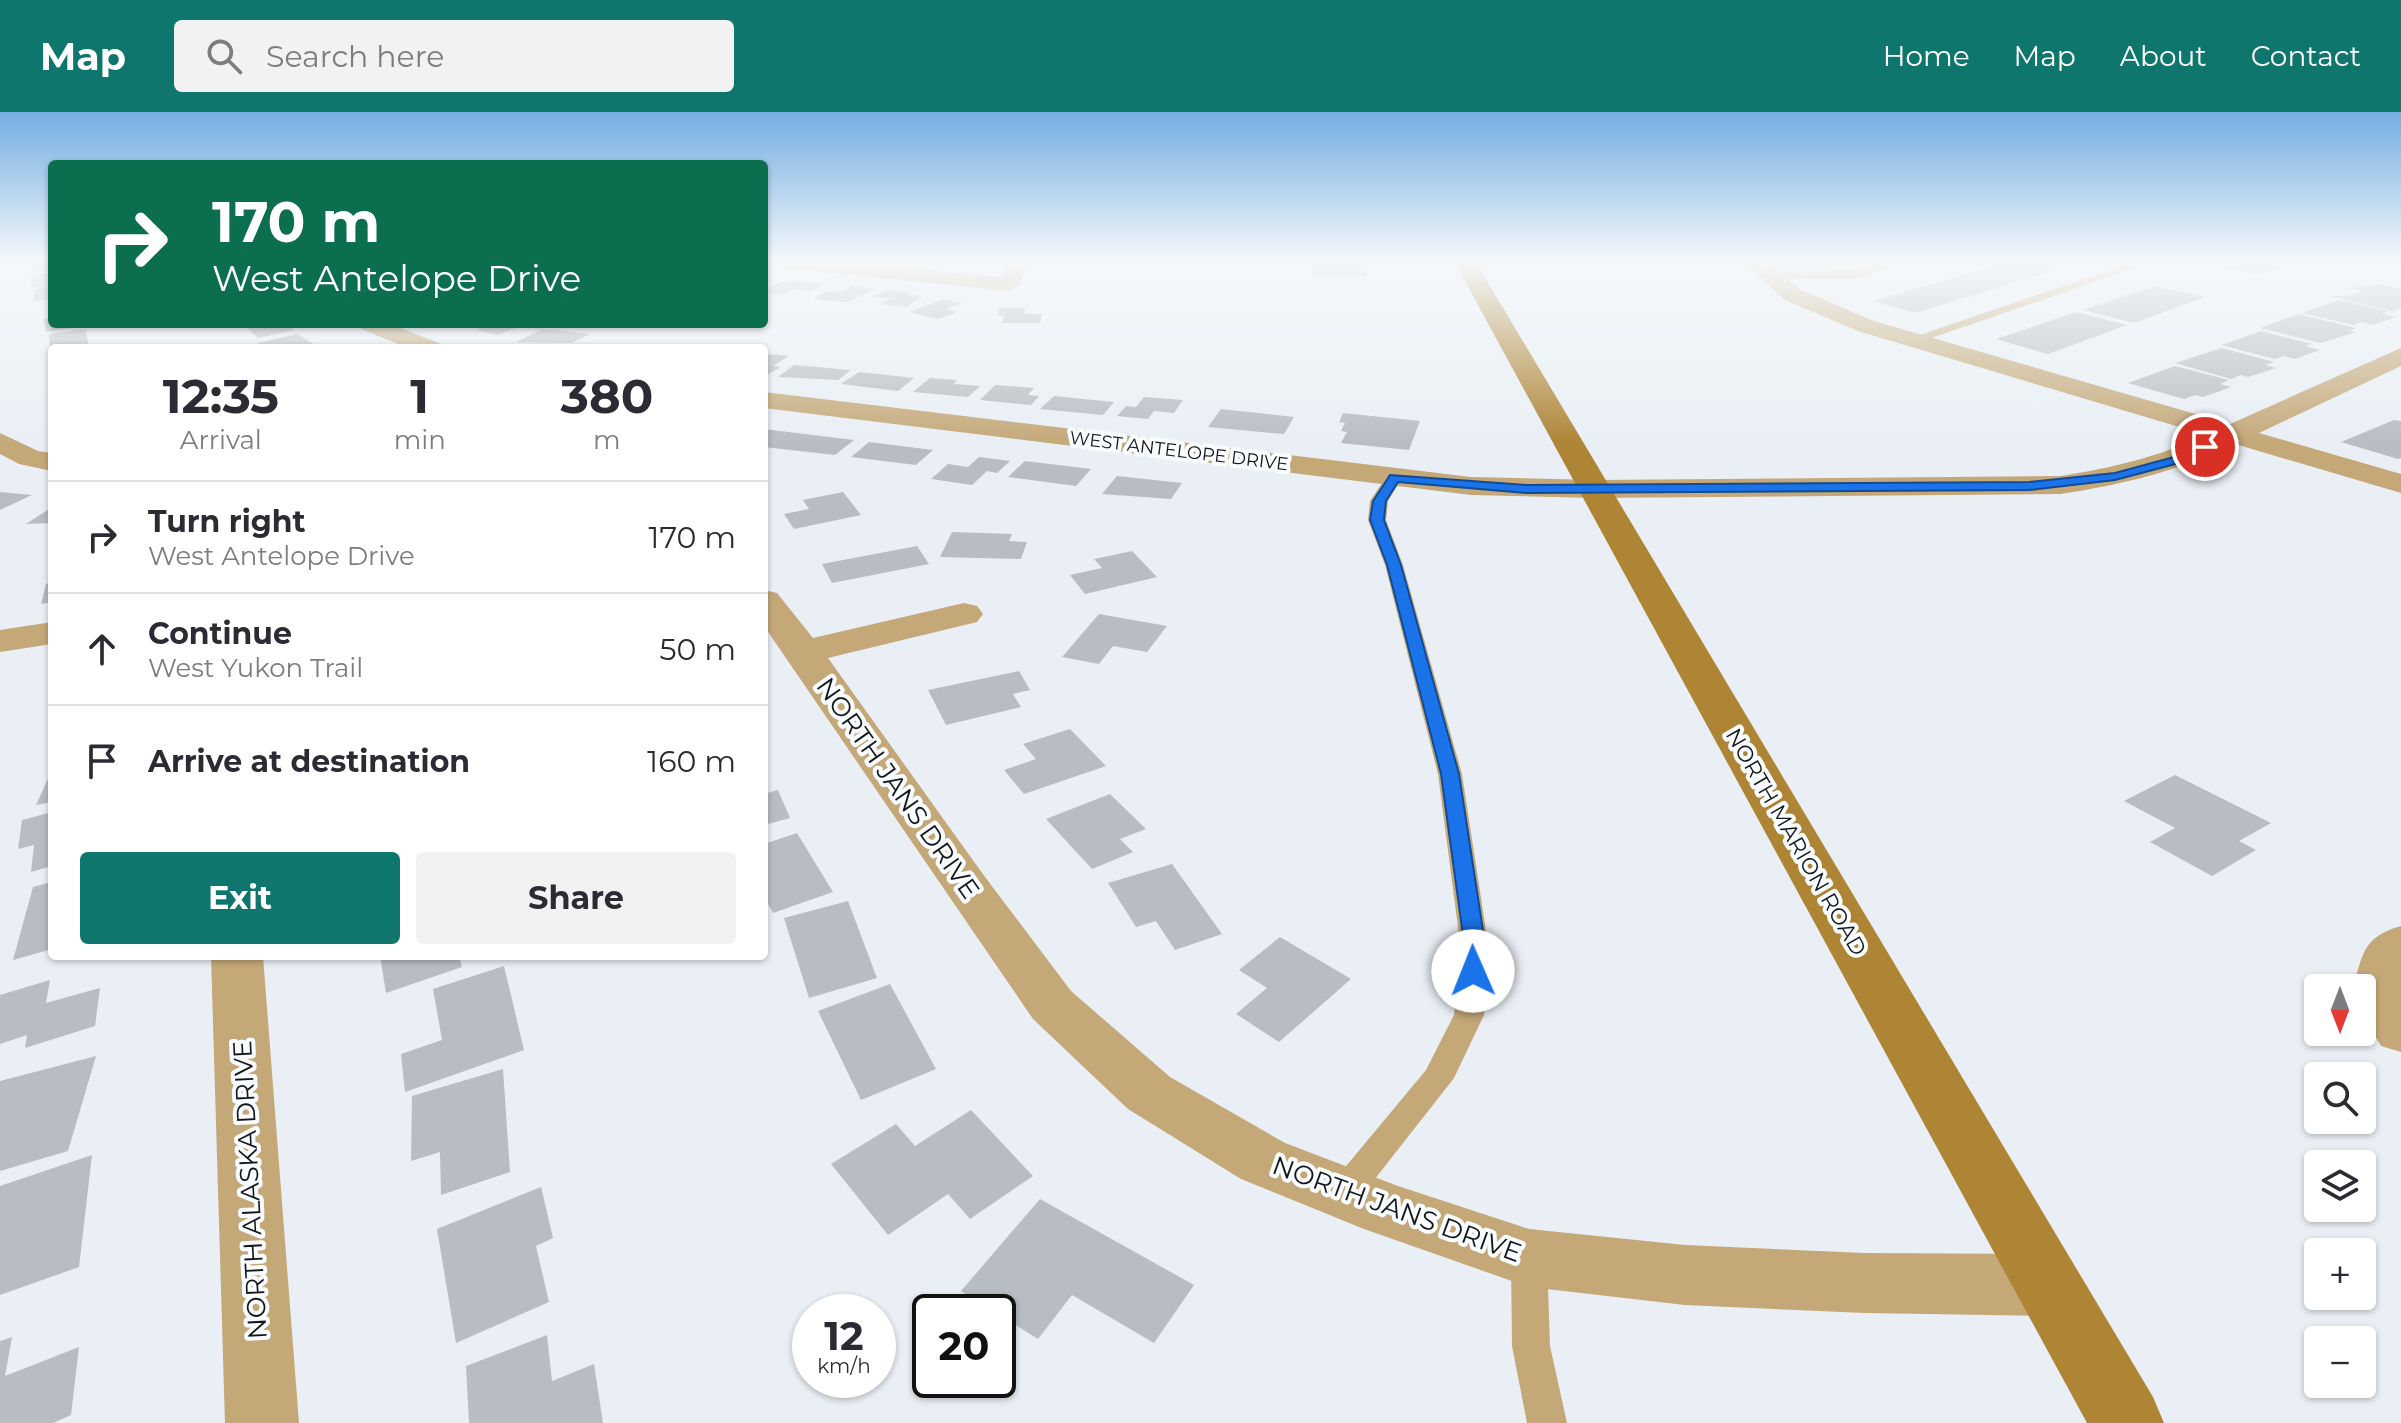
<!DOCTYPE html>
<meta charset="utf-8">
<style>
:root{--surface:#fff;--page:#f2f2f3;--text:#2b2b33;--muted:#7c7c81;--line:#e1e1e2;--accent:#0f766e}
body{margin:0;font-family:Montserrat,sans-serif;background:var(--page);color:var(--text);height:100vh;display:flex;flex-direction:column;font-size:30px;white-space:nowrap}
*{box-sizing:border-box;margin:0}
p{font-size:26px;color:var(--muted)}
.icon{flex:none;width:44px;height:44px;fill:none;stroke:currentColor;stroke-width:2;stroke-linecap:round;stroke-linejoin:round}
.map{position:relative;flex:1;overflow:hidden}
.details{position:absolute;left:48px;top:232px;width:720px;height:616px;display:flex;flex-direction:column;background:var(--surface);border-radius:8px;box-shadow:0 2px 6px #0004}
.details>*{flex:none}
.top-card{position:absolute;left:48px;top:48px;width:720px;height:168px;border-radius:8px;box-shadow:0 2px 6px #0004;background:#0b6e4f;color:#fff;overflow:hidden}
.needle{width:52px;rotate:180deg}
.buttons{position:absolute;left:2304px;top:862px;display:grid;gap:16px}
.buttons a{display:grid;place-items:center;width:72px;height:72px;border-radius:8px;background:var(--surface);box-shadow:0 2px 6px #0004;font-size:40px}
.speed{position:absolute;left:792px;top:1182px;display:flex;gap:16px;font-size:40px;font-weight:700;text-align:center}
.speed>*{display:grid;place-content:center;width:104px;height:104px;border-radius:50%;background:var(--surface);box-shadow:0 2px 6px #0004;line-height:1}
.speed small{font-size:20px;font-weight:400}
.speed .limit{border:4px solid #111;border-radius:12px;background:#fff;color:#111}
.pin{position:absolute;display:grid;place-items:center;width:68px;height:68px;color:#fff;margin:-34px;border:4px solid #fff;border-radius:50%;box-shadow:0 2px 8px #0007}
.me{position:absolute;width:88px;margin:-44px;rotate:359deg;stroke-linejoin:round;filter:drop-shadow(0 0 6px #0008)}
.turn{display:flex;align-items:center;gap:28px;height:168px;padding:0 32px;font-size:36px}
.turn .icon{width:104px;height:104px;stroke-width:2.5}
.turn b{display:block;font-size:56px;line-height:68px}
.eta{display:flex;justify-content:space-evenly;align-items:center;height:136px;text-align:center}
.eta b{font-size:48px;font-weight:700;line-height:56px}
.button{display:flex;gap:16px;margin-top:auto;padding:16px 32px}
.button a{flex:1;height:92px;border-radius:8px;background:var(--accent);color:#fff;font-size:32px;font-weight:700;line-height:92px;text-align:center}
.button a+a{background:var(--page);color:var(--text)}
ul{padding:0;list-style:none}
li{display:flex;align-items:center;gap:24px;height:112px;padding:0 32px;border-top:2px solid var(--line)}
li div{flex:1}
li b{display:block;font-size:30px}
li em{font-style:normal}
header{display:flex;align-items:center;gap:48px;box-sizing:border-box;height:112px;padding:0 40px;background:var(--accent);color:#fff}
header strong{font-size:38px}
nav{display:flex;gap:44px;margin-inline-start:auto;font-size:28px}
.search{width:560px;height:72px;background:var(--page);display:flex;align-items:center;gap:20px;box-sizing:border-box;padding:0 28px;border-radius:8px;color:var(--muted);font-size:30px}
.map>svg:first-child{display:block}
.building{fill:#b7bdc2}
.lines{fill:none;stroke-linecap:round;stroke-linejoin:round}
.lane{fill:#c4a878;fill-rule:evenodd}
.street{fill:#c4a878;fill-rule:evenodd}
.secondary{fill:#ae8435;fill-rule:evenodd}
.route{fill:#1a73e8;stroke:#114b97;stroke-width:2}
.labels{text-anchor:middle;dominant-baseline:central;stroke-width:8;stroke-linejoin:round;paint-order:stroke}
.far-street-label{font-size:18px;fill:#131517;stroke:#f9fcfe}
.street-label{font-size:22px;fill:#131517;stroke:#f9fcfe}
.near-street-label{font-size:26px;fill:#131517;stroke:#f9fcfe}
</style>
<header>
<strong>Map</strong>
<div class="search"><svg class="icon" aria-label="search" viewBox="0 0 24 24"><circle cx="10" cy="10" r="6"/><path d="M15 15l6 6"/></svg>Search here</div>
<nav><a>Home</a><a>Map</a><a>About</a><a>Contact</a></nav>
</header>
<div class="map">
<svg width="2401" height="1311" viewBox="0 0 2401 1311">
<rect width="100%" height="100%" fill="#e9eff5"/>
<!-- building -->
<path class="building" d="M34,149H52V159L34,161L29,150Z
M1309,149L1363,151L1367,164H1313Z
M2009,149H2032L2061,156L1916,201L1874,189Z
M2221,149H2297V150L2258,163L2210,153Z
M52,160V173L32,176L31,163Z
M800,169L824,172L811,179L794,177L784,183L764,181L779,170Z
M2381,172L2401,177V196L2392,199L2330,184H2348L2363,179L2350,176Z
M52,174V187L34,190L35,177Z
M852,174L875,177L847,190L814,187L828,179L842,180Z
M2154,174L2205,185L2134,211L2083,198Z
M885,178L911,180L907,183L923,184L906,195L881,192L891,186L873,185Z
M944,187L962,191L947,197L957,200L938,207L909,200Z
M2339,188L2388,199L2382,202L2396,205L2373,213L2362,210L2354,213L2302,201Z
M999,196H1025L1024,202H1042L1040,211H1002L1004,204H998Z
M2076,200L2127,213L2048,242L1996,227Z
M2298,202L2356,216L2349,219L2357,220L2320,231L2260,216Z
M52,206V212L87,214L46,220L44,207Z
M243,212H288L295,218L258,226Z
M493,212H526L498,223L475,218Z
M86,217L88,232L50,236L49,222Z
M543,217L590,222L571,231L516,230Z
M2261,219L2312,232L2305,234L2320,238L2295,247L2283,244L2275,247L2221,233Z
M297,222L317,234L265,236L257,231Z
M2222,236L2274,250L2265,253L2276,256L2248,265L2241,263L2231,267L2175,251Z
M764,242L789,244L773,254L781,255L767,263H764Z
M794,253L851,258L838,268L778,265Z
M2175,254L2229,268L2220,272L2231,275L2203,285L2195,283L2184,287L2128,271Z
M859,260L914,266L898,279L841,272Z
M930,266L957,268L954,272L980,274L968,285L913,280Z
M995,273L1034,276L1028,283L1039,284L1031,293L980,288Z
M1054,284L1114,290L1103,303L1040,297Z
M1144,285L1183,288L1174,301L1154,299L1148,307L1117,304L1126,294L1136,295Z
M1221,297L1294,305L1284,322L1208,315Z
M1343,301L1420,309L1409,338L1341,331L1347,320L1341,319L1345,311L1339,310Z
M2394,308L2401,309V346L2398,347L2341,330Z
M764,317L854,328L835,343L764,335Z
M869,330L933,338L916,353L851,345Z
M979,345L1010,349L997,361L987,359L972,373L931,367L948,352L968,355Z
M1025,349L1091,357L1076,374L1008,365Z
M1117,364L1182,371L1171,387L1102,382Z
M0,380L32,383L0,398Z
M843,380L861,403L794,417L784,402L809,397L803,388Z
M52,395V411L26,412Z
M952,420L1012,422L1009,429L1027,430L1021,447L940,445Z
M917,434L929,452L832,471L822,452Z
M1132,439L1157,465L1085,482L1070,463L1102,456L1094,447Z
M52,470V490L41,492L46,472Z
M1099,502L1167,514L1147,540L1113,534L1099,552L1062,545Z
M1019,559L1030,578L1013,582L1021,595L946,613L928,578Z
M1070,617L1106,654L1024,682L1004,658L1036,647L1023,632Z
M52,658V690L36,693Z
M2175,663L2271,711L2239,729L2256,738L2212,764L2150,730L2175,716L2124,689Z
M778,678L790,706L764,713V682Z
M1110,682L1146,717L1120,727L1133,740L1092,757L1046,707Z
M52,700V754L31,760L34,733L18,737L22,708Z
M797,721L833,780L773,801L764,784V732Z
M1172,752L1222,822L1175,838L1156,809L1136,815L1108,771Z
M52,770V837L13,848L33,775Z
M848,789L877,866L809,886L784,806Z
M1280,825L1351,867L1279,930L1236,902L1267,876L1239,858Z
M380,844H459L462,855L386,881Z
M504,854L524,938L405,980L401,942L442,928L433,877Z
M50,868L46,891L100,876L95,914L25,936L27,923L0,932V883Z
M890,872L936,957L861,988L818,899Z
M96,944L68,1039L0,1059V969Z
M503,957L510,1060L441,1083L440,1040L411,1049L412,984Z
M971,998L1033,1064L970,1107L948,1082L888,1123L831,1052L896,1012L915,1034Z
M92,1043L79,1155L0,1183V1074Z
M541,1075L553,1126L536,1134L549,1190L456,1231L437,1117Z
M1040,1087L1194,1173L1154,1231L1072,1183L1038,1227L961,1179Z
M547,1223L552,1269L594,1252L603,1311H469L466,1254Z
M12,1225L5,1264L79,1235L71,1303L53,1311H0V1229Z"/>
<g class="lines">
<!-- lane -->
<path class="lane" d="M1888,149H1906L1859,166L1769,167L1763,163L1769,159L1858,158Z
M2137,149H2155L1917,231L1905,228Z
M1394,361L1402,366L1388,389L1386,408L1403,453L1462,662L1489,838L1484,903L1454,966L1356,1091L1344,1096L1332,1091L1327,1081L1332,1071L1426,958L1454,903L1461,838L1438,662L1385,453L1368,408L1370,389L1388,362Z
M1529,1130L1542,1135L1547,1146L1550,1234L1567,1311H1527L1512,1234L1511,1146L1516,1135Z"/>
<!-- street -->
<path class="street" d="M764,149H842L1001,165L1007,149H1028L1020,172L1009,179L772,155L765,153Z
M1742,149H1765L1801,178L1874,209L2230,312L2401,236V254L2259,321L2401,362V381L2235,332C2178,359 2122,373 2060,382L1594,386L1471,383L764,296V280L1471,365L1594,368L2060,364C2112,356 2158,345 2206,323L1858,219L1785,188Z
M357,212H390L439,231L442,236H408L361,217Z
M0,321L38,339L52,341V359L19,352L0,342Z
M764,478L777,481L813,526L964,491L977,494L983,502L977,510L828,546L985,765L1071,879L1170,965L1285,1031L1398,1074L1529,1117L1685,1133L1865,1141L2048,1142L2072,1151L2082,1173L2072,1195L2048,1204L1865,1201L1685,1193L1529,1175L1364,1117L1241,1067L1128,997L1033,907L764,514Z
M52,510V532L0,540V518Z
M2401,814V940L2381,934L2362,901V876H2353C2363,841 2363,825 2401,814Z
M211,844H263L299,1311H225Z"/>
<!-- secondary -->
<path class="secondary" d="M1454,149H1475L2153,1285L2164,1311H2087Z"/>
</g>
<!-- sky -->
<linearGradient id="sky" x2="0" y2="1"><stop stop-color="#74aee2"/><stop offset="0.45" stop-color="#f5f8fa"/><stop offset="1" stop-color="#f5f8fa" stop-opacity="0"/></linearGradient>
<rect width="2401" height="333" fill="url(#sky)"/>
<!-- route -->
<path class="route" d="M2201,333L2211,335L2183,350L2115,368L2029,378L1526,381L1398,370L1386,389L1384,408L1401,453L1459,662L1486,838L1481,865H1466L1462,859L1465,838L1441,662L1387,453L1370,408L1373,389L1390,363L1526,373L2029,370L2115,361L2174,345Z"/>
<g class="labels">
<!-- far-street labels -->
<g class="far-street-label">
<text transform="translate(1179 339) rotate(7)">WEST ANTELOPE DRIVE</text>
</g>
<!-- street labels -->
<g class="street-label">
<text transform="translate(1796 730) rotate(60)">NORTH MARION ROAD</text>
</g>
<!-- near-street labels -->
<g class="near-street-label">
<text transform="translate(898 676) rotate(55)">NORTH JANS DRIVE</text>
<text transform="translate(250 1078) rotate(-93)">NORTH ALASKA DRIVE</text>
<text transform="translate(1397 1097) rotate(20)">NORTH JANS DRIVE</text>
</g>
</g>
</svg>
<div class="buttons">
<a><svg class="needle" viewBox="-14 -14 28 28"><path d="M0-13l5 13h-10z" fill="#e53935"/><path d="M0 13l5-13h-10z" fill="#7c7c81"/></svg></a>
<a><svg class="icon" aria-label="search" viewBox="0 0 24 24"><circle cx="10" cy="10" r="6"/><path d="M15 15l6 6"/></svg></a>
<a><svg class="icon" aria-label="layers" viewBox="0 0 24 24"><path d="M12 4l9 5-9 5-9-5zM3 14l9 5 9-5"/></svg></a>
<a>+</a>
<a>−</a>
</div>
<div class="speed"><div>12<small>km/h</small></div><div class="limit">20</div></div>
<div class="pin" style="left:2205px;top:335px;background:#d93025"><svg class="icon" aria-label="arrive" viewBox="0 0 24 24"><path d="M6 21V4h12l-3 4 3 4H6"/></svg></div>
<svg class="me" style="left:1473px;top:859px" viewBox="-20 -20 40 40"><circle r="19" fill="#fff"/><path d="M0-13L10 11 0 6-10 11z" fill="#1a73e8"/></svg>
<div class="top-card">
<div class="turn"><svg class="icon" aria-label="right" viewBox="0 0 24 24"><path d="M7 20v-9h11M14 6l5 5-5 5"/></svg><div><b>170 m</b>West Antelope Drive</div></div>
</div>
<section class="details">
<div class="eta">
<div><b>12:35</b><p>Arrival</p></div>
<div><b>1</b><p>min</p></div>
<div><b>380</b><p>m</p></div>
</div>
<ul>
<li><svg class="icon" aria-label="right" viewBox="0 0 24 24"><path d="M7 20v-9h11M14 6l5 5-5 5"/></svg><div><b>Turn right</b><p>West Antelope Drive</p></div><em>170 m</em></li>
<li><svg class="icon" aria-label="ahead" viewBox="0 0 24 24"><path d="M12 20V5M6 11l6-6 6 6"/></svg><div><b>Continue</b><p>West Yukon Trail</p></div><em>50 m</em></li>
<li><svg class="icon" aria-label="arrive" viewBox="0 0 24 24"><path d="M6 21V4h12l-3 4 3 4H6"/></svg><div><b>Arrive at destination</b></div><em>160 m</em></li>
</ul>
<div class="button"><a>Exit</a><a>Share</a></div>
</section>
</div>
